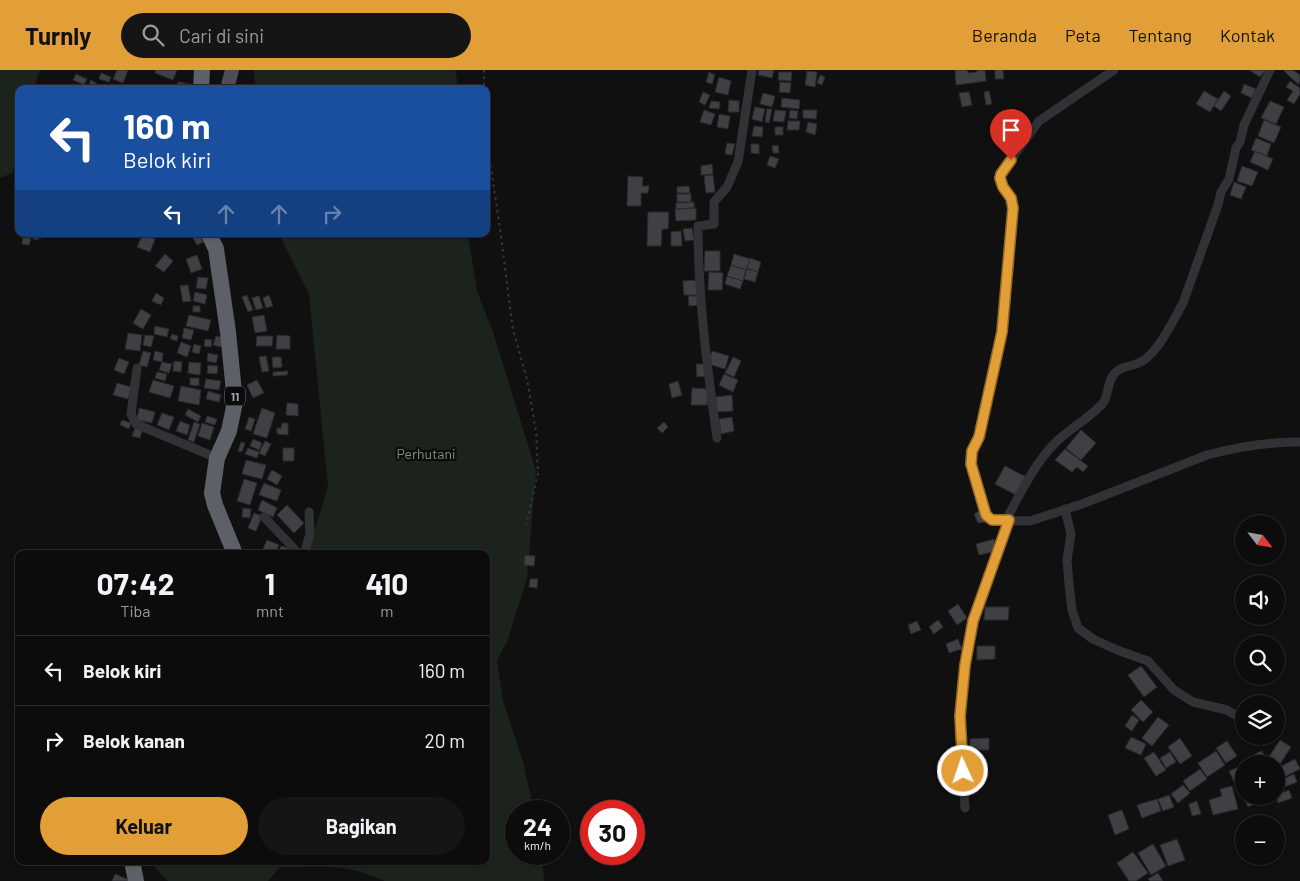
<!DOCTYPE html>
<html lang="id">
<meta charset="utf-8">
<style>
:root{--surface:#0c0c0d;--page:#151516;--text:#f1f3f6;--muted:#9a9b9d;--line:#2c2c2e;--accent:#e29f37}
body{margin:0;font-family:Barlow,sans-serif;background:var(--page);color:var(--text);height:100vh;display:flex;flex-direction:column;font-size:19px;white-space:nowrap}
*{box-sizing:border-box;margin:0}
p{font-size:16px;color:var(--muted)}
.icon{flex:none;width:28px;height:28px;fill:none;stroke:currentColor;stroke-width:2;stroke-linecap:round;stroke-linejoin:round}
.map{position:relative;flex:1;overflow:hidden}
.panel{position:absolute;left:15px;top:480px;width:475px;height:315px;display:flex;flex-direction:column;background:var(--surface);border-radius:10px;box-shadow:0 1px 4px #0004,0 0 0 1px var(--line)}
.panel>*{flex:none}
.guide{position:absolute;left:15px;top:15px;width:475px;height:152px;border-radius:10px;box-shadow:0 1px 4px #0004,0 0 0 1px var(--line);background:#1a4fa0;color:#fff;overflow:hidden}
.needle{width:32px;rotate:121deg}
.controls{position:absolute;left:1235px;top:445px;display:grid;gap:10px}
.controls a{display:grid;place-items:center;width:50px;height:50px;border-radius:50%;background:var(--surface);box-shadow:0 1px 4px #0004,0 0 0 1px var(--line);font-size:25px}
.speed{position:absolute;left:505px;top:730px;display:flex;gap:10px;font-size:25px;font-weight:700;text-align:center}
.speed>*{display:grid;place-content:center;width:65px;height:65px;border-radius:50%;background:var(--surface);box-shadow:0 1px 4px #0004,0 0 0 1px var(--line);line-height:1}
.speed small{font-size:12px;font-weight:400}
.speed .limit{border:8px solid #d22;background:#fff;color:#111}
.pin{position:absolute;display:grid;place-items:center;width:42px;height:42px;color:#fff;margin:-51px -21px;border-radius:50% 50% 50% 0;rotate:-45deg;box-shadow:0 0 5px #0007}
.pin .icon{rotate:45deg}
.me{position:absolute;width:55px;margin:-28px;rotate:357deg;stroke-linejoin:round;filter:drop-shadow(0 0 4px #0008)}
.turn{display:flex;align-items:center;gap:18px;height:105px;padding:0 25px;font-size:22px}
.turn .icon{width:65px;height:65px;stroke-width:2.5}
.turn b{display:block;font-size:35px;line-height:42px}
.lanes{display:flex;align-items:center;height:48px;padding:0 25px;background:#0003;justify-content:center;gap:25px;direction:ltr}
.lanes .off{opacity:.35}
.eta{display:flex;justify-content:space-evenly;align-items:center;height:85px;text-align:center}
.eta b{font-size:30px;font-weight:700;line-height:35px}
.action{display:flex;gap:10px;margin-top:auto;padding:10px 25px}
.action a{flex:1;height:58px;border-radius:30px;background:var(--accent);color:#111;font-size:20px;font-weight:700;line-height:58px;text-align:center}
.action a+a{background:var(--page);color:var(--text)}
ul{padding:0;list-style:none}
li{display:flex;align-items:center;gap:15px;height:70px;padding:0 25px;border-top:1px solid var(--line)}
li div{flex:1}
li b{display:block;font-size:19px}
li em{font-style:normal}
header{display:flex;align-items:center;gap:30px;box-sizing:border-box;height:70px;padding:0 25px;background:var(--accent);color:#111}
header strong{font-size:24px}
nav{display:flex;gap:28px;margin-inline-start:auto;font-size:18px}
.search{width:350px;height:45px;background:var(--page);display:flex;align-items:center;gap:12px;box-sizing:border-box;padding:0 18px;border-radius:28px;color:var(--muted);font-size:19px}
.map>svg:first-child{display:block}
.green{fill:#1c231d}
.building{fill:#3f4044;stroke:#2a2a2d}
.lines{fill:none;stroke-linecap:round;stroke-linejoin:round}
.path{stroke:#37393c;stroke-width:2;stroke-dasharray:2.5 4;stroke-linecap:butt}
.street{stroke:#313235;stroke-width:9}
.primary{stroke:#4d4f54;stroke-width:14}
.highway{stroke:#5d6066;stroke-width:16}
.route-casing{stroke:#936724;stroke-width:12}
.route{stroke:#e29f37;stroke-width:9}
.labels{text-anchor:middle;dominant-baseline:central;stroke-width:4.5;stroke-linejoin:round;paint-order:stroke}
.shield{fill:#0b0b0c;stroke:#757880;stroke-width:1}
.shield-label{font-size:12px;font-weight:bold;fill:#a2a7b1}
.park-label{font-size:14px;fill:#7a9a7a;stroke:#0b0b0c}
</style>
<header>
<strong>Turnly</strong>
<div class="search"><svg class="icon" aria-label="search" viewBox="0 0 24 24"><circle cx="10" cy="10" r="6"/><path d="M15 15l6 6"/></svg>Cari di sini</div>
<nav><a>Beranda</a><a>Peta</a><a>Tentang</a><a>Kontak</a></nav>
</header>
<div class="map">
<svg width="1300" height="811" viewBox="0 0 1300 811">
<rect width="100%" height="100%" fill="#101011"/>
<!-- green -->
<path class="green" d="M0,0H41L38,5L35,19H19V81L12,103L0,108Z
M254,0H455L459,19H255Z
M279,164H468L477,221L493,262L536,401L527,508L507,572L497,590L503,631L523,692L534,741H516V784H542L544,811H385C373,806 361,801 347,799C325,795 302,798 280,797L268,811H168L149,791H486V484H307L328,417L309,224Z"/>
<!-- building -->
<path class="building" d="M117,0H128L123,13L113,9Z
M156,0H177L173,10L155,3Z
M759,0H774L772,8L758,5Z
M955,0H967L968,3L977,2V0H985L986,11L956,15Z
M995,0H1003L1004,9H995Z
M1249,0H1265L1260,7Z
M1285,0H1293L1300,5L1299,15L1284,1Z
M807,1L817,2L815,17L805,15Z
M709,2L715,5L712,14L706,12Z
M779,2H792L791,11L778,10Z
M101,3L111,7L109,12L99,9Z
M76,4L87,9L84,15L73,10Z
M820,5L825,7L822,15L817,13Z
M719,7L731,11L728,25L715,22Z
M91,10L99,15L97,19L87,18Z
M1290,11L1300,18V24L1294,34L1287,30L1293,21L1286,17Z
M178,12L190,14L189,19H176Z
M780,12L791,13L790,23L779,22Z
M102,14L114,17V19H100Z
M1244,14L1256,19L1252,28L1241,23Z
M989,21L992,34L986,35L984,22Z
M1204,21L1218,29L1210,42L1196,34Z
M1224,21L1231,26L1221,41L1214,36Z
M703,22L710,25L705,35L699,32Z
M969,22L972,35L962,37L959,23Z
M763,23L775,26L772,37L760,34Z
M782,28L800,30L799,39L781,37Z
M729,30L739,31V42H728Z
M711,31L720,32L719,39L709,38Z
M1270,31L1284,37L1276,54L1261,48Z
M755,37L765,39L762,52L752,49Z
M767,39H772L769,53L765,52Z
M704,40L715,44L711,55L700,52Z
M775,40L786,41L784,52L773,51Z
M790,40L798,41L797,49L789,48Z
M803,40H817L816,49L803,48Z
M719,44L730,46L728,59L717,57Z
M1264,50L1281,57L1274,73L1258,66Z
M788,51H800L799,60H787Z
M808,52L817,54L815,65L806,62Z
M754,56L763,57L762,67L752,66Z
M775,57H783V65H775Z
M1256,68L1271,74L1267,86L1251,80Z
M727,73L735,74L732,85L725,84Z
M751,74H759V84L751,83Z
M778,75L779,83H773L772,76Z
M1255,81L1273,89L1268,100L1250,92Z
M770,86L779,89L775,98L767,95Z
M712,94L713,104L701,105V96Z
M1242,96L1258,102L1252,116L1237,111Z
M713,105L715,122L706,123L704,106Z
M628,106L643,107L642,116H649L648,123H641V136H627Z
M1234,112L1246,117L1241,129L1230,125Z
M689,116L690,123H677V117Z
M677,124H691V132H677Z
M694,132V138L676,139V133Z
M696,138V150L676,151L675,139Z
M648,142H669L668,159H662L661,176H647Z
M692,158L694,170L685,171L683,159Z
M681,161L682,176H671V162Z
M32,164H49V166L34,170Z
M143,164L155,169L150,182L137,177Z
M199,164L203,172L197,175L193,168Z
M23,167L31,168L29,175L22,174Z
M705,181H720V201H704Z
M165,184L173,191L164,202L155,196Z
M734,184L750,189L746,200L731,195Z
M197,185L202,199L191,203L186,189Z
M750,188L761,192L758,202L747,198Z
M731,195L746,200L743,211L727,206Z
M747,199L758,202L755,212L744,209Z
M709,202L723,203L722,220H708Z
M727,206L743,211L740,219L725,214Z
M198,207L208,208L206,219L196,218Z
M697,210L698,225H684L683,211Z
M188,215L191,231L183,232L180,216Z
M195,222L207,225L205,234L193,231Z
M156,223L164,228L161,235L152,231Z
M247,225L253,240L248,242L242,227Z
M269,225L273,236L266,238L263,228Z
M259,226L263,238L256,240L252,228Z
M688,226H699L700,235L689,236Z
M193,236H200V242H193Z
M141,239L151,245L143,259L133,253Z
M189,245L211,250L208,261L186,256Z
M264,245L267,261L255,263L252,247Z
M155,256L169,259L167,267L154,264Z
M184,258L194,260L191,270L182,268Z
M128,263L142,265L140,281L125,279Z
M172,264L178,266L177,271L170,269Z
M145,265L154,266L151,277L143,275Z
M277,265L290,266V279H276Z
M216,266L224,268L221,277L213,275Z
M257,266H273L272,276H256Z
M205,269L212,270L211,277L204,276Z
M181,272L191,276L187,287L177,283Z
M194,274L201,276L199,284L192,282Z
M143,281L151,283L147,297L139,295Z
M155,281L163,283L162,292L153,290Z
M712,281L729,286L725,299L708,294Z
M208,283L218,285L216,293L207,291Z
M266,286L269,301L262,302L259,287Z
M272,287H281L282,297L273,298Z
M733,287L741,291L734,307L725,303Z
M119,288L129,292L124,304L114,300Z
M174,291L182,292L181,302L173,301Z
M162,292L172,294L169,303L159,300Z
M189,292L201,293L200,305L188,303Z
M696,294H705V306L697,307Z
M208,295L218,296L217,304L207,303Z
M288,301L287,305L273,306V302Z
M157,302L167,304L165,311L155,308Z
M724,304L738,310L733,322L719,315Z
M190,308H199V316L190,315Z
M206,309L221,311L219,320L204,318Z
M153,310L174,316L170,328L149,322Z
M257,310L264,323L253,328L247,315Z
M678,311L682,325L672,328L669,314Z
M117,313L131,317L128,329L113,325Z
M181,316L201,320L199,335L178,331Z
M692,318L708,319L707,335H691Z
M208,321L221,325L219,332L206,329Z
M732,325L733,341L716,342L715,327Z
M287,333L298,334V346L286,345Z
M139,338L155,342L152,353L137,350Z
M262,338L275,343L267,368L253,364Z
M188,339L201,346L198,352L185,345Z
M162,343L174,347L169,360L157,355Z
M207,346L217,349L215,355L205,352Z
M249,347L255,349L251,361L245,359Z
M732,347L734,361L721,364L719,349Z
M122,350L131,353L129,359L120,355Z
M180,351L190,355L187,365L176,361Z
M194,352L200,354L194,372L188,370Z
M664,352L668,357L662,363L657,358Z
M202,353L214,357L210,370L198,366Z
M282,353H288V365L277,364V358H281Z
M135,358L142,361L140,368L132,366Z
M1081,360L1096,373L1081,390L1066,378Z
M253,369L262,373L259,380L250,376Z
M265,371L271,374L265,386L259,383Z
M241,372L245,373L242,382L238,381Z
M248,378L259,382L257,388L245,384Z
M283,378H294V391H283Z
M1065,379L1088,396L1083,402L1077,397L1072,402L1055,390Z
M246,390L266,395L262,409L242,404Z
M1005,396L1026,407L1016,425L995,414Z
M272,400L282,406L277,415L267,409Z
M244,409L257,413L250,435L237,431Z
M264,413L281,420L277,431L259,425Z
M262,430L277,438L273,447L258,440Z
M287,435L304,453L294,463L277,445Z
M243,438L251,439L250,448L242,447Z
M981,440L986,452L978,453L974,444Z
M254,443L262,446L256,461L248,458Z
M994,469L997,481L979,485L976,474Z
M267,470L279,475L275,484H268L262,481Z
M281,476L288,478L286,484H278Z
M525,485L535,486L534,496L524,495Z
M530,509H538L537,518L529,517Z
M958,534L967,548L957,555L948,541Z
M985,537H1009L1008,550H984Z
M938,550L943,557L934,564L929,557Z
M917,551L921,560L911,564L908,555Z
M958,569L962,579L949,583L946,574Z
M977,576H995V589L977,590Z
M1141,596L1157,617L1144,627L1128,605Z
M1141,630L1153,642L1143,652L1131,640Z
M1132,645L1139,650L1132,661L1125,656Z
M1158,647L1169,655L1152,676L1142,668Z
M1131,667L1146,674L1141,685L1125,678Z
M989,668V680H970V669Z
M1180,668L1192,686L1180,694L1168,677Z
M1280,670L1291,677L1278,697L1276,694H1273L1267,690Z
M1227,671L1237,686L1226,693L1216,678Z
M1216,681L1225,695L1207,707L1198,693Z
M1262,681L1268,694H1250L1249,691L1256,687L1255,684Z
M1154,682L1166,700L1156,706L1144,688Z
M1170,682L1176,692L1166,698L1160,688Z
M1295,689L1300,699L1280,709L1276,699Z
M1244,695V718L1238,720L1229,701Z
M1200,699L1207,709L1190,721L1183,711Z
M1294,704L1297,712L1282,718L1279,711Z
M1183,715L1190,723L1178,733L1171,724Z
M1232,716L1238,739L1213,745L1209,730L1222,726L1220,719Z
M1289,720L1292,728L1278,733L1276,725Z
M1242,722H1244V726H1258L1260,732L1248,737Z
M1169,725L1174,737L1163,741L1158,729Z
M1157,729L1161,741L1142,748L1137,735Z
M1197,731L1201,744L1192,746L1189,734Z
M1122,740L1129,759L1115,765L1108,745Z
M1177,769L1185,790L1168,796L1160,775Z
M1153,774L1166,796L1151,805L1138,783Z
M1133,782L1148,803L1136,811H1129L1117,793Z
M1158,803L1163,811H1150L1148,809Z
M115,804L129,810V811H112Z"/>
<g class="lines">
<!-- path -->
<path class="path" d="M484,0V19
M486,63L501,166L513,260L527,309L536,361L538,403L526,455"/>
<!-- street -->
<path class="street" d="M1114,0L1039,51L1001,104V112L1011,128L1013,138L1002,262L979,367L972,381L971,394L986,445L992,450L1030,451L1082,434L1207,385C1237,377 1269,372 1300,372
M137,298L131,344L136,354L217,388
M717,368C707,297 698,227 698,156L714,154V132L727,117L738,92L752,0
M1065,439L1071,464L1067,490L1069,514L1072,540L1078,558L1093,569L1117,580L1148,591L1174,620L1193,632L1227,640L1237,646
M264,447L299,484
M1006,450C1020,424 1034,394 1056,372C1069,359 1091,347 1103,333C1109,325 1107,312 1114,304C1121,295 1135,297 1144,290C1160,279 1174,249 1183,233L1218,135L1221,122L1229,109L1236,78L1240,72L1244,55L1270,0
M304,484L310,464L309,442
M965,738L960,646L965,595L973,551L1009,450"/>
<!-- primary -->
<path class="primary" d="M227,19L232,0"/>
<!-- highway -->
<path class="highway" d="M201,19L202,0
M209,164L216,179L228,262L235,332L229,361L217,388L212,423L215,435L235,484
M132,791L136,811"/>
</g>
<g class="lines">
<defs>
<path id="route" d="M963,701L960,646L965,595L973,551L1009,450H992L986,445L971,394L972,381L979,367L1002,262L1013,138L1011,128L1003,117L1000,108L1001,104L1011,90"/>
</defs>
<!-- route casing -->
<use href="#route" class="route-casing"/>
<!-- route -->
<use href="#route" class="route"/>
</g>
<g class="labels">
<!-- shield labels -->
<rect class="shield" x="225" y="316.5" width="20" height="19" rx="4"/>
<g class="shield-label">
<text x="235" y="326">11</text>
</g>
<!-- park labels -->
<g class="park-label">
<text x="426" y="383">Perhutani</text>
</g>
</g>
</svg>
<div class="controls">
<a><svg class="needle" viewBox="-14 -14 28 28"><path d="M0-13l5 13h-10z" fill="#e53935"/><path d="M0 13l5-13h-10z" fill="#9a9b9d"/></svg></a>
<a><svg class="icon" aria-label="sound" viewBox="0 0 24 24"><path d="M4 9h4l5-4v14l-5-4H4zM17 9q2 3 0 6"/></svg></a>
<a><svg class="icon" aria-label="search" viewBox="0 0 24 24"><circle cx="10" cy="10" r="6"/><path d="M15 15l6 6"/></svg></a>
<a><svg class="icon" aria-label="layers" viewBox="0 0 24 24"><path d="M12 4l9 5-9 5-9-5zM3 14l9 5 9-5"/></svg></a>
<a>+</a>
<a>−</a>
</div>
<div class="speed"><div>24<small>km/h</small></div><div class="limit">30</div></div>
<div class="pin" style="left:1011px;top:90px;background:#d93025"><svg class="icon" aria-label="arrive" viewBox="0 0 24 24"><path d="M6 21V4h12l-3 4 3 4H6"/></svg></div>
<svg class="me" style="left:963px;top:701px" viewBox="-20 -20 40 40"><circle r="17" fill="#e29f37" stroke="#fff" stroke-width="3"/><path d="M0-11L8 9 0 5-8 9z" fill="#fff"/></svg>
<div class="guide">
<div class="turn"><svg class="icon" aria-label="left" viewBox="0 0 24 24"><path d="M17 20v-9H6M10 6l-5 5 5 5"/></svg><div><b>160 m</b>Belok kiri</div></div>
<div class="lanes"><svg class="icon" aria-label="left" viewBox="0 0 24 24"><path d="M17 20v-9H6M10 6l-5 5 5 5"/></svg><svg class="icon off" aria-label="ahead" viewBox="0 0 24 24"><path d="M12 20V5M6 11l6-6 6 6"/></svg><svg class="icon off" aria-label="ahead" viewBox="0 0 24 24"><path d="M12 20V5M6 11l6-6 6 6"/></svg><svg class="icon off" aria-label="right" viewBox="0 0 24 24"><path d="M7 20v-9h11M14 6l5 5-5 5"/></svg></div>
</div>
<section class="panel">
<div class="eta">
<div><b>07:42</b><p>Tiba</p></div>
<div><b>1</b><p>mnt</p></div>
<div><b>410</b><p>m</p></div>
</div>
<ul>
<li><svg class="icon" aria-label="left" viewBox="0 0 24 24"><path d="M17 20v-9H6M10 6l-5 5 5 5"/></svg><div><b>Belok kiri</b></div><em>160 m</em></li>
<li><svg class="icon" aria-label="right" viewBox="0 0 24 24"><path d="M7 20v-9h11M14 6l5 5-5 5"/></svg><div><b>Belok kanan</b></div><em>20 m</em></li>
</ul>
<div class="action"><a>Keluar</a><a>Bagikan</a></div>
</section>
</div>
